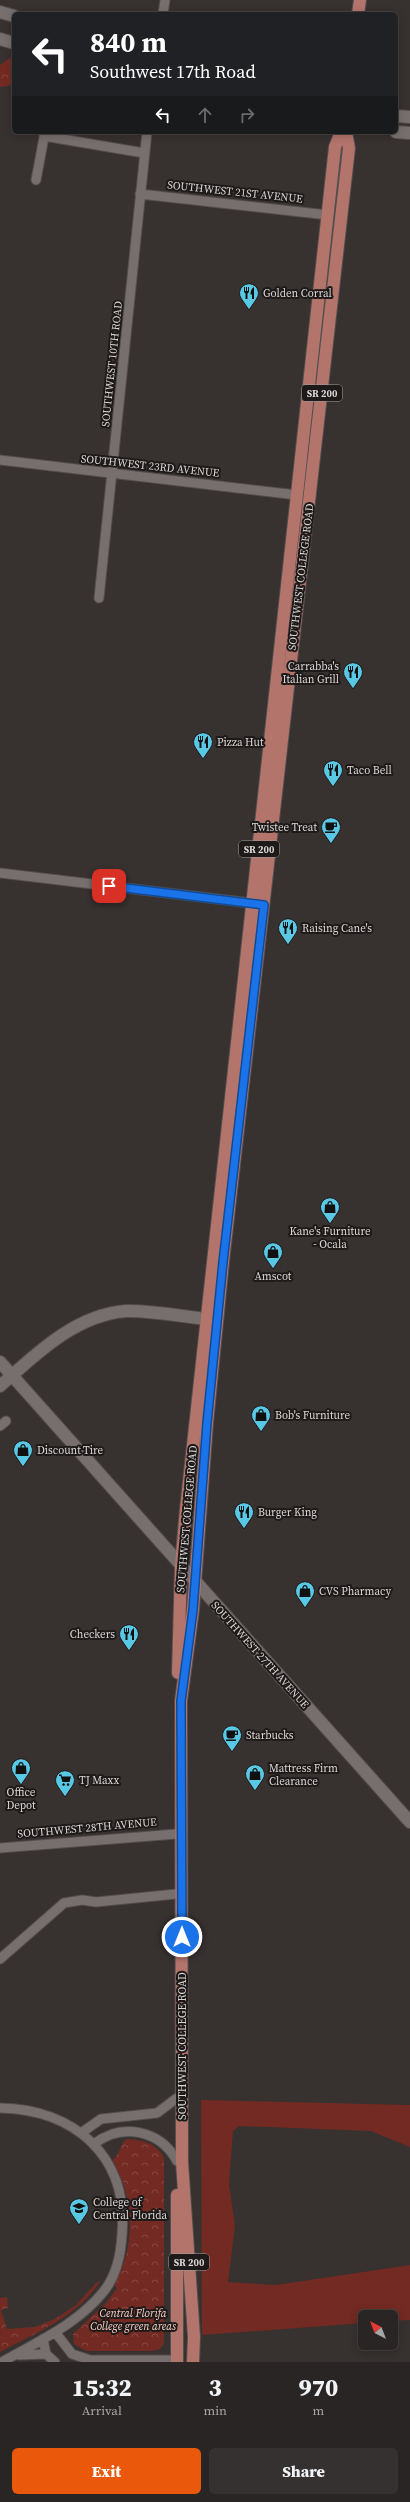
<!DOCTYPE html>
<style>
:root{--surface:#292524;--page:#353131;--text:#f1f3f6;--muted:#a5a5a6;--line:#454241;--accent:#ea580c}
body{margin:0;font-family:"Source Serif 4",serif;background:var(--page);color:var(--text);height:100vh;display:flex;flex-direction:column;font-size:15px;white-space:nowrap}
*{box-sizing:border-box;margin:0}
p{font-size:13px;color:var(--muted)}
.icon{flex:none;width:22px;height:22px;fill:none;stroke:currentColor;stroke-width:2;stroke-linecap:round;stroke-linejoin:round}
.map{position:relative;height:2362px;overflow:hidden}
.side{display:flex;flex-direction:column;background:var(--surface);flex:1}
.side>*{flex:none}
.hud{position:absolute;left:12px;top:12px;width:386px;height:122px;border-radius:6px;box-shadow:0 2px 10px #0003,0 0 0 1px var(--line);background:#202124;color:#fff;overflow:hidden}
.needle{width:26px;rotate:318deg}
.fabs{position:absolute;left:358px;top:2310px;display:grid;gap:8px}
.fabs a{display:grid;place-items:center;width:40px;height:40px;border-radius:6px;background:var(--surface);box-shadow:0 2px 10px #0003,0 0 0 1px var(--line);font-size:20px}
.pin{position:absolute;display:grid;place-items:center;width:34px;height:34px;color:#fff;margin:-17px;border-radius:8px;box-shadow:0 2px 6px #0006}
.me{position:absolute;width:44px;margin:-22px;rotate:0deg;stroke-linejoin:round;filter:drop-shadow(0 0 3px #0008)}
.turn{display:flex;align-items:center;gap:14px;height:84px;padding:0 12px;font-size:18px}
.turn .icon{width:52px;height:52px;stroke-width:2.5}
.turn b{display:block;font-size:28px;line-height:34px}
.lanes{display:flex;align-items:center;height:38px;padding:0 12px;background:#0003;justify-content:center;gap:20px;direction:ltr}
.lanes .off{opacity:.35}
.eta{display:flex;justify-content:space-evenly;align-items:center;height:68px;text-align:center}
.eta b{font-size:24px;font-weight:800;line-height:28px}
.action{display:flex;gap:8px;margin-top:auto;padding:8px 12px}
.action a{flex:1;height:46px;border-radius:6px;background:var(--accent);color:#fff;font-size:16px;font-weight:800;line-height:46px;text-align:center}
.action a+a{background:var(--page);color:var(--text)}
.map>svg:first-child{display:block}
.grass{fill:#722a22}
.forest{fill:url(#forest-crowns)}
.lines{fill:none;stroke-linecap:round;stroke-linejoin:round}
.street-casing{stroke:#534e4d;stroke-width:11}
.secondary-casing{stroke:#534e4d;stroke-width:14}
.primary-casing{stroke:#534e4d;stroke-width:14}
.street{stroke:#766f6e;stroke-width:9}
.secondary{stroke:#766f6e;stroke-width:12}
.primary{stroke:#b3746c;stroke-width:12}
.route-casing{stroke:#114b97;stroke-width:10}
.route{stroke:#1a73e8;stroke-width:7}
.labels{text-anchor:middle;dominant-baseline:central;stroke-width:4;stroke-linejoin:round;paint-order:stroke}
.shield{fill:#1d1a19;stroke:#a19e9d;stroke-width:1}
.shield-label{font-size:10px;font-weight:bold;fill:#dad6d5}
.street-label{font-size:11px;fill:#dad6d5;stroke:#1d1a19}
.poi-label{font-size:11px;fill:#dad6d5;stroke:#1d1a19;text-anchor:start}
.park-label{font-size:11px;font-style:italic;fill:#fccec6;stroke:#1d1a19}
</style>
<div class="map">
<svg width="410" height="2362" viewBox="0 0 410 2362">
<defs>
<pattern id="forest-crowns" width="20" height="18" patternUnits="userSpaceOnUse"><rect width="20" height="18" fill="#722a22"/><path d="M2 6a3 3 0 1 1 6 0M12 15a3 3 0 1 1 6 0" fill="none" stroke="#864841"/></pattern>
</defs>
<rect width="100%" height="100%" fill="#373130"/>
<!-- grass -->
<path class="grass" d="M201,2100L410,2105V2147L371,2131L239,2126L233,2131L229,2184L235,2226L228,2282L276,2285L410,2265V2320L391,2321V2317H365V2323L202,2335Z"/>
<!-- forest -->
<path class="forest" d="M10,58L14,59V85L0,87V65Z
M127,2139C142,2140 157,2143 164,2158V2342L160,2349L152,2351H86L74,2344L73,2334L107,2302L117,2288L114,2285C136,2247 135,2198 112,2160C121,2155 119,2144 127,2139Z
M101,2280C79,2316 36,2333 0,2352V2298L7,2297L8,2308L1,2310L7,2329L35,2327L55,2319L76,2305L95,2284Z"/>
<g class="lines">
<defs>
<path id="street" d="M163,14L165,0
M44,136L144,153
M36,180L45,132
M140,194L328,215
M0,460L297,495
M99,598L147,132
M0,873L259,904
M0,1426L6,1421
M0,1848L176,1834
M0,1959L64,1903L82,1900L96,1902L176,1894
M0,2108C74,2109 129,2156 122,2234C121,2253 116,2276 104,2291C78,2324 37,2342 2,2362
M81,2133L101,2119L157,2113L177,2098
M94,2144C122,2122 160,2130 177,2161
M55,2332L72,2354L90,2360H177
M43,2339L46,2354L55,2362
M19,2355L46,2354"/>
<path id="secondary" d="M0,12L14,16
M0,39L14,43
M396,116L410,117
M396,132L410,133
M0,1362L410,1822
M0,1386C36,1354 75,1315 126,1311C151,1310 190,1318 217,1320"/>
<path id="primary" d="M358,14L360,0
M178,1673L181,1566L186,1509L335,147L341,132
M177,2195V2362
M193,2362L194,2337L182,2162L181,1701L193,1610L207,1423L223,1262L349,148L346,132"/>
</defs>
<!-- street casing -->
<use href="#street" class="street-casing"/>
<!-- secondary casing -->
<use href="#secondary" class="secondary-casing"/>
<!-- primary casing -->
<use href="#primary" class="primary-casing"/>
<!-- street -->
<use href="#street" class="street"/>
<!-- secondary -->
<use href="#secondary" class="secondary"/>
<!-- primary -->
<use href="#primary" class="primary"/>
</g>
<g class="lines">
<defs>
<path id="route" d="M109,886L264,905L223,1262L207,1423L193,1610L181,1701L182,1937"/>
</defs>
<!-- route casing -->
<use href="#route" class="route-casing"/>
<!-- route -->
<use href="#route" class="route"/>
</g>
<!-- icons -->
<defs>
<symbol id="restaurant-pin" viewBox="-11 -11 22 30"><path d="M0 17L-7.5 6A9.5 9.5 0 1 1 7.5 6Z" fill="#59c8e5" stroke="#1d1a19"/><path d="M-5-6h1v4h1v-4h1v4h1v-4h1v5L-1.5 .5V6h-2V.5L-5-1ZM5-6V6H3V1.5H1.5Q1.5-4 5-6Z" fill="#111"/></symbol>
<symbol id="cafe-pin" viewBox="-11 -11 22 30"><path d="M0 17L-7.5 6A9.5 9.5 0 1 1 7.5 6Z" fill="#59c8e5" stroke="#1d1a19"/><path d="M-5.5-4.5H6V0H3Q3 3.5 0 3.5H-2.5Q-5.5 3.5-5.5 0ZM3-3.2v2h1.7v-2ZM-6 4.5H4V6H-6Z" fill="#111"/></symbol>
<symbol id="shop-pin" viewBox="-11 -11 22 30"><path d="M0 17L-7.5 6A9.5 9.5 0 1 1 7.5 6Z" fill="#59c8e5" stroke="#1d1a19"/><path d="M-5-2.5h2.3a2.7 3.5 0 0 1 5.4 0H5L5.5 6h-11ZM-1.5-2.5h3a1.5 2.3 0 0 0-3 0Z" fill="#111"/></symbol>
<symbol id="supermarket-pin" viewBox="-11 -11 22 30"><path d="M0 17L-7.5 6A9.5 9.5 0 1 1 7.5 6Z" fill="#59c8e5" stroke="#1d1a19"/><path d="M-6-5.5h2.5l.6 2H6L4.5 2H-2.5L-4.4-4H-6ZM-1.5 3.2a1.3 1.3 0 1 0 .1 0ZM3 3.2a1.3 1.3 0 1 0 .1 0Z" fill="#111"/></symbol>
<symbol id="university-pin" viewBox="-11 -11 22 30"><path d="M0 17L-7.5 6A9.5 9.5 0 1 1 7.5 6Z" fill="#59c8e5" stroke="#1d1a19"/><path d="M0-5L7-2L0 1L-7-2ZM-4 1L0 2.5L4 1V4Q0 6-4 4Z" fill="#111"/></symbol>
</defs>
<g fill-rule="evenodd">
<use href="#restaurant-pin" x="238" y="282" width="22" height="30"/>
<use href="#restaurant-pin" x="342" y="661" width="22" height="30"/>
<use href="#restaurant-pin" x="192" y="731" width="22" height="30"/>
<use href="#restaurant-pin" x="322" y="759" width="22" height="30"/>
<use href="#cafe-pin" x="320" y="816" width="22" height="30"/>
<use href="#restaurant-pin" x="277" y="917" width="22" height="30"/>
<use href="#shop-pin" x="319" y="1196" width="22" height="30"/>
<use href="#shop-pin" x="262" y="1241" width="22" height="30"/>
<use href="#shop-pin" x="250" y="1404" width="22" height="30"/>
<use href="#shop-pin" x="12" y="1439" width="22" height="30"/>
<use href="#restaurant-pin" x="233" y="1501" width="22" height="30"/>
<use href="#shop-pin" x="294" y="1580" width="22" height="30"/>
<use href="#restaurant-pin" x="118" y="1623" width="22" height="30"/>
<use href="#cafe-pin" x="221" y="1724" width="22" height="30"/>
<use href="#shop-pin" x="10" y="1757" width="22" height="30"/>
<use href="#shop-pin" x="244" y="1763" width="22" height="30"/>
<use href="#supermarket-pin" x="54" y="1769" width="22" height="30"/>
<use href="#university-pin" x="68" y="2197" width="22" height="30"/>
</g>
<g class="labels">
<!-- shield labels -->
<g class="shield">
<rect x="302" y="385" width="40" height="16" rx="3"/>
<rect x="239" y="841" width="40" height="16" rx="3"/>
<rect x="169" y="2254" width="40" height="16" rx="3"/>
</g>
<g class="shield-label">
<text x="322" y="393">SR 200</text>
<text x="259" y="849">SR 200</text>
<text x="189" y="2262">SR 200</text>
</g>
<!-- street labels -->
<g class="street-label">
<text transform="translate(235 192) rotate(6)">SOUTHWEST 21ST AVENUE</text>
<text transform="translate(112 364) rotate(-84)">SOUTHWEST 10TH ROAD</text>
<text transform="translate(150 466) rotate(6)">SOUTHWEST 23RD AVENUE</text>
<text transform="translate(301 577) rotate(-83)">SOUTHWEST COLLEGE ROAD</text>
<text transform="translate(187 1519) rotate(-85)">SOUTHWEST COLLEGE ROAD</text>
<text transform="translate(260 1655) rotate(48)">SOUTHWEST 27TH AVENUE</text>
<text transform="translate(87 1828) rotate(-5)">SOUTHWEST 28TH AVENUE</text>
<text transform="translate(182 2046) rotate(-90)">SOUTHWEST COLLEGE ROAD</text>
</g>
<!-- poi labels -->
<g class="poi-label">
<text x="263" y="293">Golden Corral</text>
<text x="339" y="666" text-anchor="end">Carrabba's<tspan x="339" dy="13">Italian Grill</tspan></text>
<text x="217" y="742">Pizza Hut</text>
<text x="347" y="770">Taco Bell</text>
<text x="317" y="827" text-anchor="end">Twistee Treat</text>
<text x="302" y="928">Raising Cane's</text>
<text x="330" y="1231" text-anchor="middle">Kane's Furniture<tspan x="330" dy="13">- Ocala</tspan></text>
<text x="273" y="1276" text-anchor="middle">Amscot</text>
<text x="275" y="1415">Bob's Furniture</text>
<text x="37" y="1450">Discount Tire</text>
<text x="258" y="1512">Burger King</text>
<text x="319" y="1591">CVS Pharmacy</text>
<text x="115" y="1634" text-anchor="end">Checkers</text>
<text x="246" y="1735">Starbucks</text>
<text x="269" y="1768">Mattress Firm<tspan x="269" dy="13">Clearance</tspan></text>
<text x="79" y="1780">TJ Maxx</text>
<text x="21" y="1792" text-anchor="middle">Office<tspan x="21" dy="13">Depot</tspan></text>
<text x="93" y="2202">College of<tspan x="93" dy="13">Central Florida</tspan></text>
</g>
<!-- park labels -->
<g class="park-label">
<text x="133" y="2313">Central Florifa<tspan x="133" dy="13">College green areas</tspan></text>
</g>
</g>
</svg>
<div class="fabs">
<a><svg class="needle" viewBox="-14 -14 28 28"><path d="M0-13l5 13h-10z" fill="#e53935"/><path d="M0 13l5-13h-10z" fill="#a5a5a6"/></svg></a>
</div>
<div class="pin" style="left:109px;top:886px;background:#d93025"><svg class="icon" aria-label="arrive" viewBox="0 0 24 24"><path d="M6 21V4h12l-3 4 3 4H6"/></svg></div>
<svg class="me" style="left:182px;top:1937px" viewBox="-20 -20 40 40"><circle r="17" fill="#1a73e8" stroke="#fff" stroke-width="3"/><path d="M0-11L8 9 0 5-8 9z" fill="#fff"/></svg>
<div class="hud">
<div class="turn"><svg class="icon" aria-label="left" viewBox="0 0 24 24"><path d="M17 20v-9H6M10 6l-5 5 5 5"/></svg><div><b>840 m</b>Southwest 17th Road</div></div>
<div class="lanes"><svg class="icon" aria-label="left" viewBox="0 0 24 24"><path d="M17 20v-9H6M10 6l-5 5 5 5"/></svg><svg class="icon off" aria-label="ahead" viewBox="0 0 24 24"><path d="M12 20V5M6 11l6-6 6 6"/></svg><svg class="icon off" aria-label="right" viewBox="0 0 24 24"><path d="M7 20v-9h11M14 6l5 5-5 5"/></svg></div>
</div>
</div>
<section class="side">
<div class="eta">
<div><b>15:32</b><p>Arrival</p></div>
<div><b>3</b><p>min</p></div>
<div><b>970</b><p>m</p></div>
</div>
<div class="action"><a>Exit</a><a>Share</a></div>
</section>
